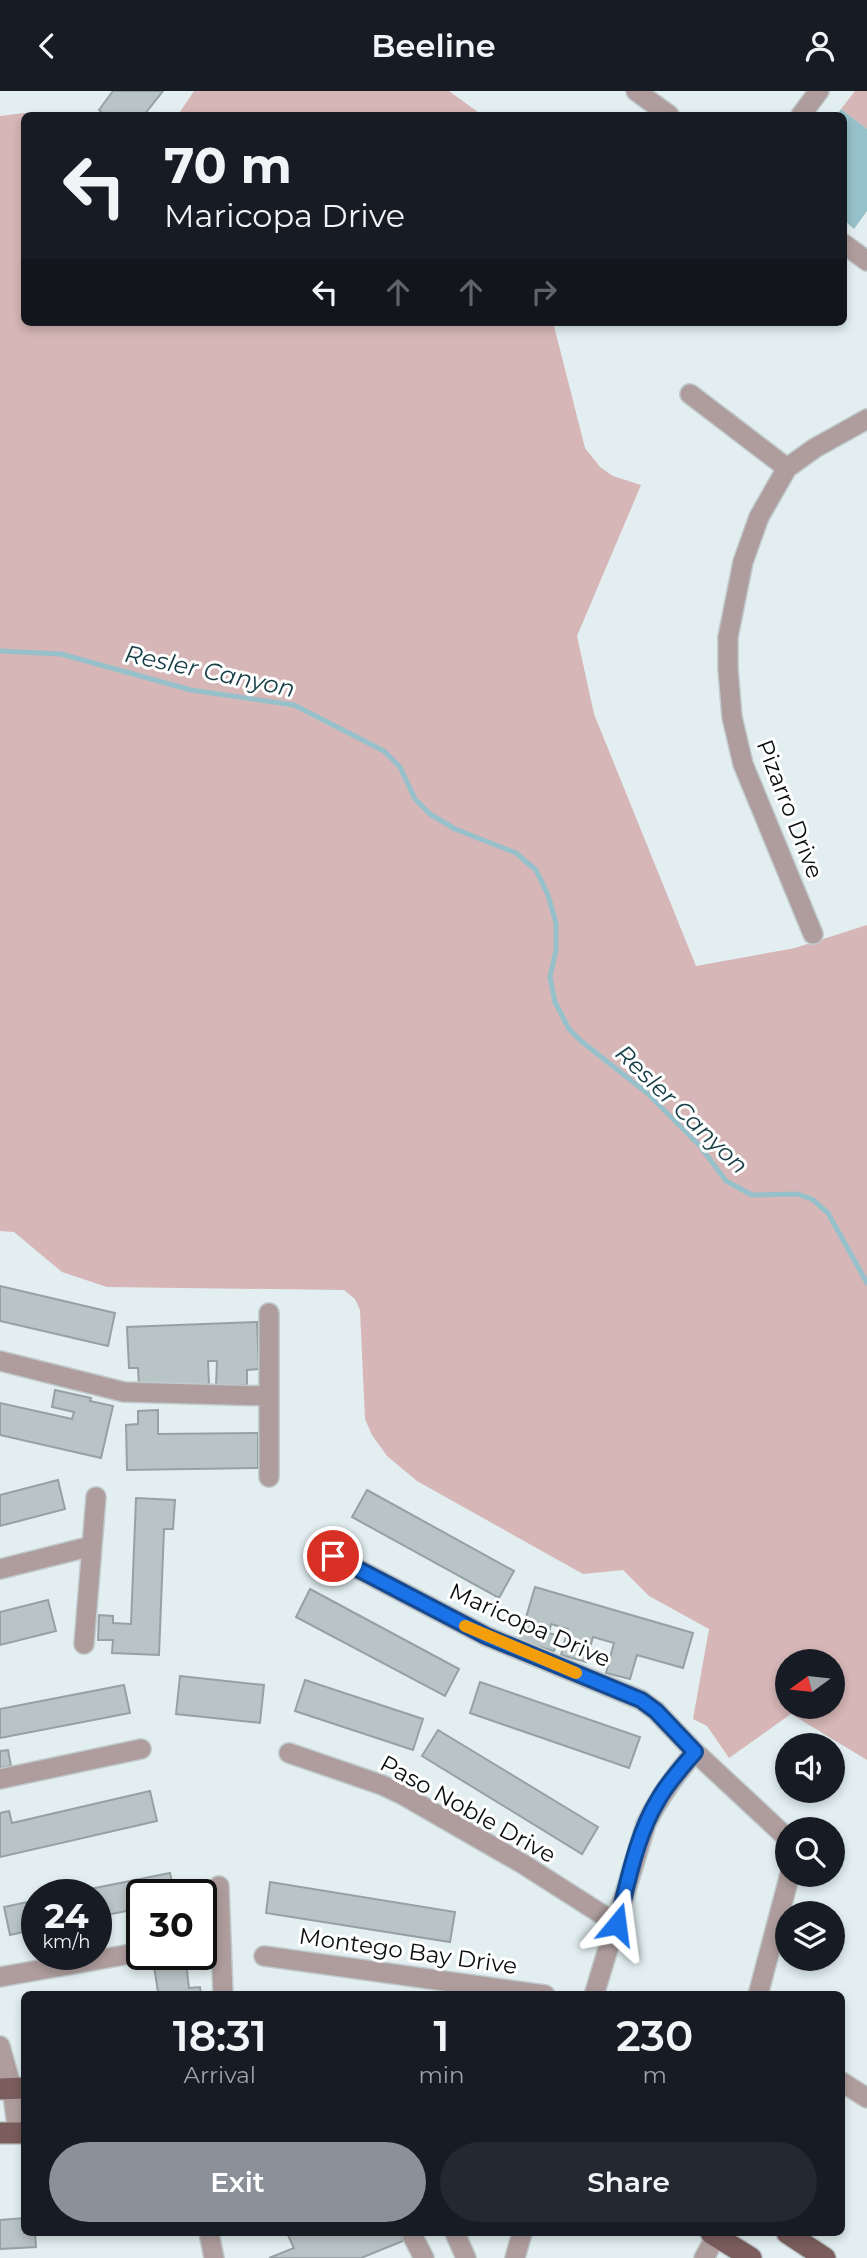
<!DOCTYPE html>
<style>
:root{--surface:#171b24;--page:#242831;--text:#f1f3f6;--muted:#9ea1a6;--accent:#8c9099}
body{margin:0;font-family:Montserrat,sans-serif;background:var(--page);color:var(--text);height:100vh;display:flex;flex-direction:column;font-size:26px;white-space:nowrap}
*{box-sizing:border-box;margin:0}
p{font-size:23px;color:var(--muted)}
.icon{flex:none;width:38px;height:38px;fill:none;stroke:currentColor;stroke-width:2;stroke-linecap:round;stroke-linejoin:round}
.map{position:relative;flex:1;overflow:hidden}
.sheet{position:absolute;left:21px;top:1900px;width:824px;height:245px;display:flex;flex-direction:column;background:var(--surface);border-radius:10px;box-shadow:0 4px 10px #0003}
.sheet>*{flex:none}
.guide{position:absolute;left:21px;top:21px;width:826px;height:214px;border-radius:10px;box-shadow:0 4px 10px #0003;background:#171b24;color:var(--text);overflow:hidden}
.needle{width:46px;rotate:255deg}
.buttons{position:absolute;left:775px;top:1558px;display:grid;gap:14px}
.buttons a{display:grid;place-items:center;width:70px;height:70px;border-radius:50%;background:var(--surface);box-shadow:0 4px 10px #0003;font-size:35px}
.speed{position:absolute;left:21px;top:1788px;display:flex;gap:14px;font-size:35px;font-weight:700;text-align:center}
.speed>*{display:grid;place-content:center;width:91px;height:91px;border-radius:50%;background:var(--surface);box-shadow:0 4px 10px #0003;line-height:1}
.speed small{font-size:18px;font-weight:400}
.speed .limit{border:4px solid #111;border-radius:10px;background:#fff;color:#111}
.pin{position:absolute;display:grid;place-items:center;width:60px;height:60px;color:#fff;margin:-30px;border:4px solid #fff;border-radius:50%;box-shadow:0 2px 7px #0007}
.me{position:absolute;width:77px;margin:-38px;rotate:16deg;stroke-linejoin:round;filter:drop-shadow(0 0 5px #0008)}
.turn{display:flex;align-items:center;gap:24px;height:147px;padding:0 28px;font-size:32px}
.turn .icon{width:91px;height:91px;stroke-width:2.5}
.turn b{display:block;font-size:49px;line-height:60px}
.lanes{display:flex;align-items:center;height:66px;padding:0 28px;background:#0003;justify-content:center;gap:35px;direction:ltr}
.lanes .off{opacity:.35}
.eta{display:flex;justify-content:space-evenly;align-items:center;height:119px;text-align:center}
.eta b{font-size:42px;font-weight:600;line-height:49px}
.action{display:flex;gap:14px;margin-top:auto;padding:14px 28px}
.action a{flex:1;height:80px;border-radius:42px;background:var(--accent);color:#fff;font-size:28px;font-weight:600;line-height:80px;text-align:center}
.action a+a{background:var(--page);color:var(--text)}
header{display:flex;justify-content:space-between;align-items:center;height:91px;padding:0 28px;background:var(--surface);font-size:32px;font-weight:600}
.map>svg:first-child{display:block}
.green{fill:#d6b6b6;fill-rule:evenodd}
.water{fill:#97c1ca}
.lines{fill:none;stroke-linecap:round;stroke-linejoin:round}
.stream{stroke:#97c1ca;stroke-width:5}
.building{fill:#b9c4c7;stroke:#96a1a3;stroke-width:2}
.minor-casing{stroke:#bfcacc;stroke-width:22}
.major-casing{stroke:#bfcacc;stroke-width:24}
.minor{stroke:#af9d9d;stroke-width:19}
.major{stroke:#7b5d5d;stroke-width:21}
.route-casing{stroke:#114b97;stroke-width:18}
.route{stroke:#1a73e8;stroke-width:12}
.slow{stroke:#f59e0b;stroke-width:12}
.labels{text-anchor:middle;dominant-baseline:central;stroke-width:6;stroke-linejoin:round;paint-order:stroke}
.street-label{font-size:23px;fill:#0a0e0f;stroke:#fff}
.water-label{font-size:24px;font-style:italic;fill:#173e46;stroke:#fff}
</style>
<header><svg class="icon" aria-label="back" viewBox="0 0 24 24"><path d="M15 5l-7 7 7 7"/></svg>Beeline<svg class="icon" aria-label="person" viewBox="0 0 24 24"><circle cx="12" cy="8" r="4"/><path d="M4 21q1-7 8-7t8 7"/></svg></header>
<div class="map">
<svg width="867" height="2167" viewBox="0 0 867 2167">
<rect width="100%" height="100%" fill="#e2eef0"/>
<!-- green -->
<path class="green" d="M194,0H449L482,24H178Z
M855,0H867V38L841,18Z
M24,22L59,24H24V231H553L585,357L600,376L613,385L641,394L577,545L594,623L696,875L795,857L867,834V1669L791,1623L729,1667L707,1635L693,1628L709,1538L649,1505L623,1479L583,1483L417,1390L387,1365L372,1344L365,1328L360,1219L355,1208L344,1199L107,1196L62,1181L14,1141L0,1140V25ZM788,1570H833V1615H788Z"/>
<!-- water -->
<path class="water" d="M841,18L867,38V120L854,138L844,129V24H837Z"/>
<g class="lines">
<!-- stream -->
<path class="stream" d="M0,560L61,563L191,599L294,614L384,660L400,676L415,708L430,723L455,738L516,762L536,779L548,804L556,832V859L550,886L555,911L569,938L581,950L647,1002L700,1055L726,1090L752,1104L797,1103L812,1108L828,1122L867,1192"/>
</g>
<!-- building -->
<path class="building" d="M113,0H163L144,24H105L99,19Z
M0,1195L115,1222L108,1255L0,1230Z
M257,1231L259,1278L247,1279V1294L216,1295L217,1270H208L209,1294H139L138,1277H129L127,1236Z
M55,1299L91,1307L90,1310L113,1315L101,1367L0,1344V1312L72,1328L74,1321L52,1316Z
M158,1319V1343L258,1342V1377L127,1379L126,1334L138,1333V1320Z
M58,1389L65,1418L0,1435V1404Z
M367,1399L514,1480L499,1507L352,1426Z
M136,1407L175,1409L173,1438H164L159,1564L112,1562L113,1549H98L99,1524L113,1525V1532L131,1533Z
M535,1496L693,1542L683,1577L637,1564L630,1588L606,1582L614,1552L593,1546L586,1571L561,1564L568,1538L551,1533L549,1542L559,1545L554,1560L519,1550Z
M310,1498L459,1578L445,1605L296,1526Z
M48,1509L56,1540L0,1554V1521Z
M180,1585L264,1594L260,1632L176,1623Z
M305,1589L423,1628L413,1659L295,1620Z
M480,1591L640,1646L629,1677L470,1622Z
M124,1594L130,1622L0,1647V1618Z
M438,1639L598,1736L582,1763L422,1665Z
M8,1659L11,1675L0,1677V1660Z
M150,1700L157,1730L0,1766V1722L9,1720L12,1732Z
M170,1782L175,1804H142V1817L96,1826V1804H60Z
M270,1791L455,1821L450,1851L266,1822Z
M37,1809V1838L10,1844L4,1816Z
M186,1871L189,1897L200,1896L201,1904H137L158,1901L154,1875Z
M24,2127V2142H35L36,2156L0,2158V2129Z
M287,2142H400L403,2150L361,2167H269L294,2157Z"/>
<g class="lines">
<defs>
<path id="minor" d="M636,0L669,24
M801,24L819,0
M844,153L867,170
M690,303L787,377
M813,843L743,673L732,626L728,578V546L743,471L759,426L787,377L815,357L867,328
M269,1222V1386
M0,1270L124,1301L269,1305
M333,1465L486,1545L641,1609L656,1620L695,1661L784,1744L788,1752
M0,1478L92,1455
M84,1553L96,1406
M289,1662L382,1694L403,1704L523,1773L617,1833
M0,1688L141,1658
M219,1795L223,1904
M264,1865L545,1904
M0,1886L142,1861
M594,1904L646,1733C659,1706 675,1684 695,1661
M758,1904L790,1783
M0,1955L12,1998L18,2042
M842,1991L867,2007
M209,2142L214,2167
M411,2142L424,2167
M455,2142L466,2167
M515,2167L522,2142
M704,2167L718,2142"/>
<path id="major" d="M0,1998L24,1997
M0,2042H24
M711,2142L751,2167
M787,2142L825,2167"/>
</defs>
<!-- minor casing -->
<use href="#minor" class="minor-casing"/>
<!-- major casing -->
<use href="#major" class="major-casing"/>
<!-- minor -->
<use href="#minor" class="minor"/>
<!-- major -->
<use href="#major" class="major"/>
</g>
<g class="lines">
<defs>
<path id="route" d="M333,1465L486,1545L641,1609L656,1620L695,1661C682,1676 668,1691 658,1709C636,1745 628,1792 617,1833"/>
</defs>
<!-- route casing -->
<use href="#route" class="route-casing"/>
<!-- route -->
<use href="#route" class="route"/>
<!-- slow -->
<path class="slow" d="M465,1535L576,1582"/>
</g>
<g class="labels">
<!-- street labels -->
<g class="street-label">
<text transform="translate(790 718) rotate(69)">Pizarro Drive</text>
<text transform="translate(530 1534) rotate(24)">Maricopa Drive</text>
<text transform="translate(468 1718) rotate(29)">Paso Noble Drive</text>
<text transform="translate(408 1860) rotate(8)">Montego Bay Drive</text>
</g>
<!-- water labels -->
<g class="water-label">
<text transform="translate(210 580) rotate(12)">Resler Canyon</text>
<text transform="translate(682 1018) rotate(44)">Resler Canyon</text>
</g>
</g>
</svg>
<div class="buttons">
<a><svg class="needle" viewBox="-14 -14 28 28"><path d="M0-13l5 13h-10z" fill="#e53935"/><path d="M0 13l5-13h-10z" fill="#9ea1a6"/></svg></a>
<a><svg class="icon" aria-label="sound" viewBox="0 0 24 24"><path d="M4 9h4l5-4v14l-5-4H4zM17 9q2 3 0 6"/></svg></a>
<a><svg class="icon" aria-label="search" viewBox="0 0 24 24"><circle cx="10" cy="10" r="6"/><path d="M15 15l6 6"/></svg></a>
<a><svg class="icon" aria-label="layers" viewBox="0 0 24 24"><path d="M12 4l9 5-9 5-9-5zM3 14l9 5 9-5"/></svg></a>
</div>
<div class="speed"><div>24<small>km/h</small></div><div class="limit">30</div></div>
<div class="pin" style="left:333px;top:1465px;background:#d93025"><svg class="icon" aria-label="arrive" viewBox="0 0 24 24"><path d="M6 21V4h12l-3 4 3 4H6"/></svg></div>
<svg class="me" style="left:617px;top:1833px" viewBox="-20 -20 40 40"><path d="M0-17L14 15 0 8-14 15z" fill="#1a73e8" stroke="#fff" stroke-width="4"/></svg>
<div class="guide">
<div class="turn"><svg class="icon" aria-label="left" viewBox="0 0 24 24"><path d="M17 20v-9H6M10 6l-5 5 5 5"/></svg><div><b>70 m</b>Maricopa Drive</div></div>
<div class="lanes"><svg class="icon" aria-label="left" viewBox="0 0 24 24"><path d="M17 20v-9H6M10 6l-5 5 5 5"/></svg><svg class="icon off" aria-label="ahead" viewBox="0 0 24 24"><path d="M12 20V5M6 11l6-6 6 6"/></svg><svg class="icon off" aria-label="ahead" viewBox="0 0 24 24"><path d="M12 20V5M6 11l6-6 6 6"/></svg><svg class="icon off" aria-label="right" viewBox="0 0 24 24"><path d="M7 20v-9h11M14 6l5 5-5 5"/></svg></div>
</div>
<section class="sheet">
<div class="eta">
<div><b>18:31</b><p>Arrival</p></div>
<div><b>1</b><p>min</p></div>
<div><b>230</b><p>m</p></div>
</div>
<div class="action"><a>Exit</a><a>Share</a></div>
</section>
</div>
